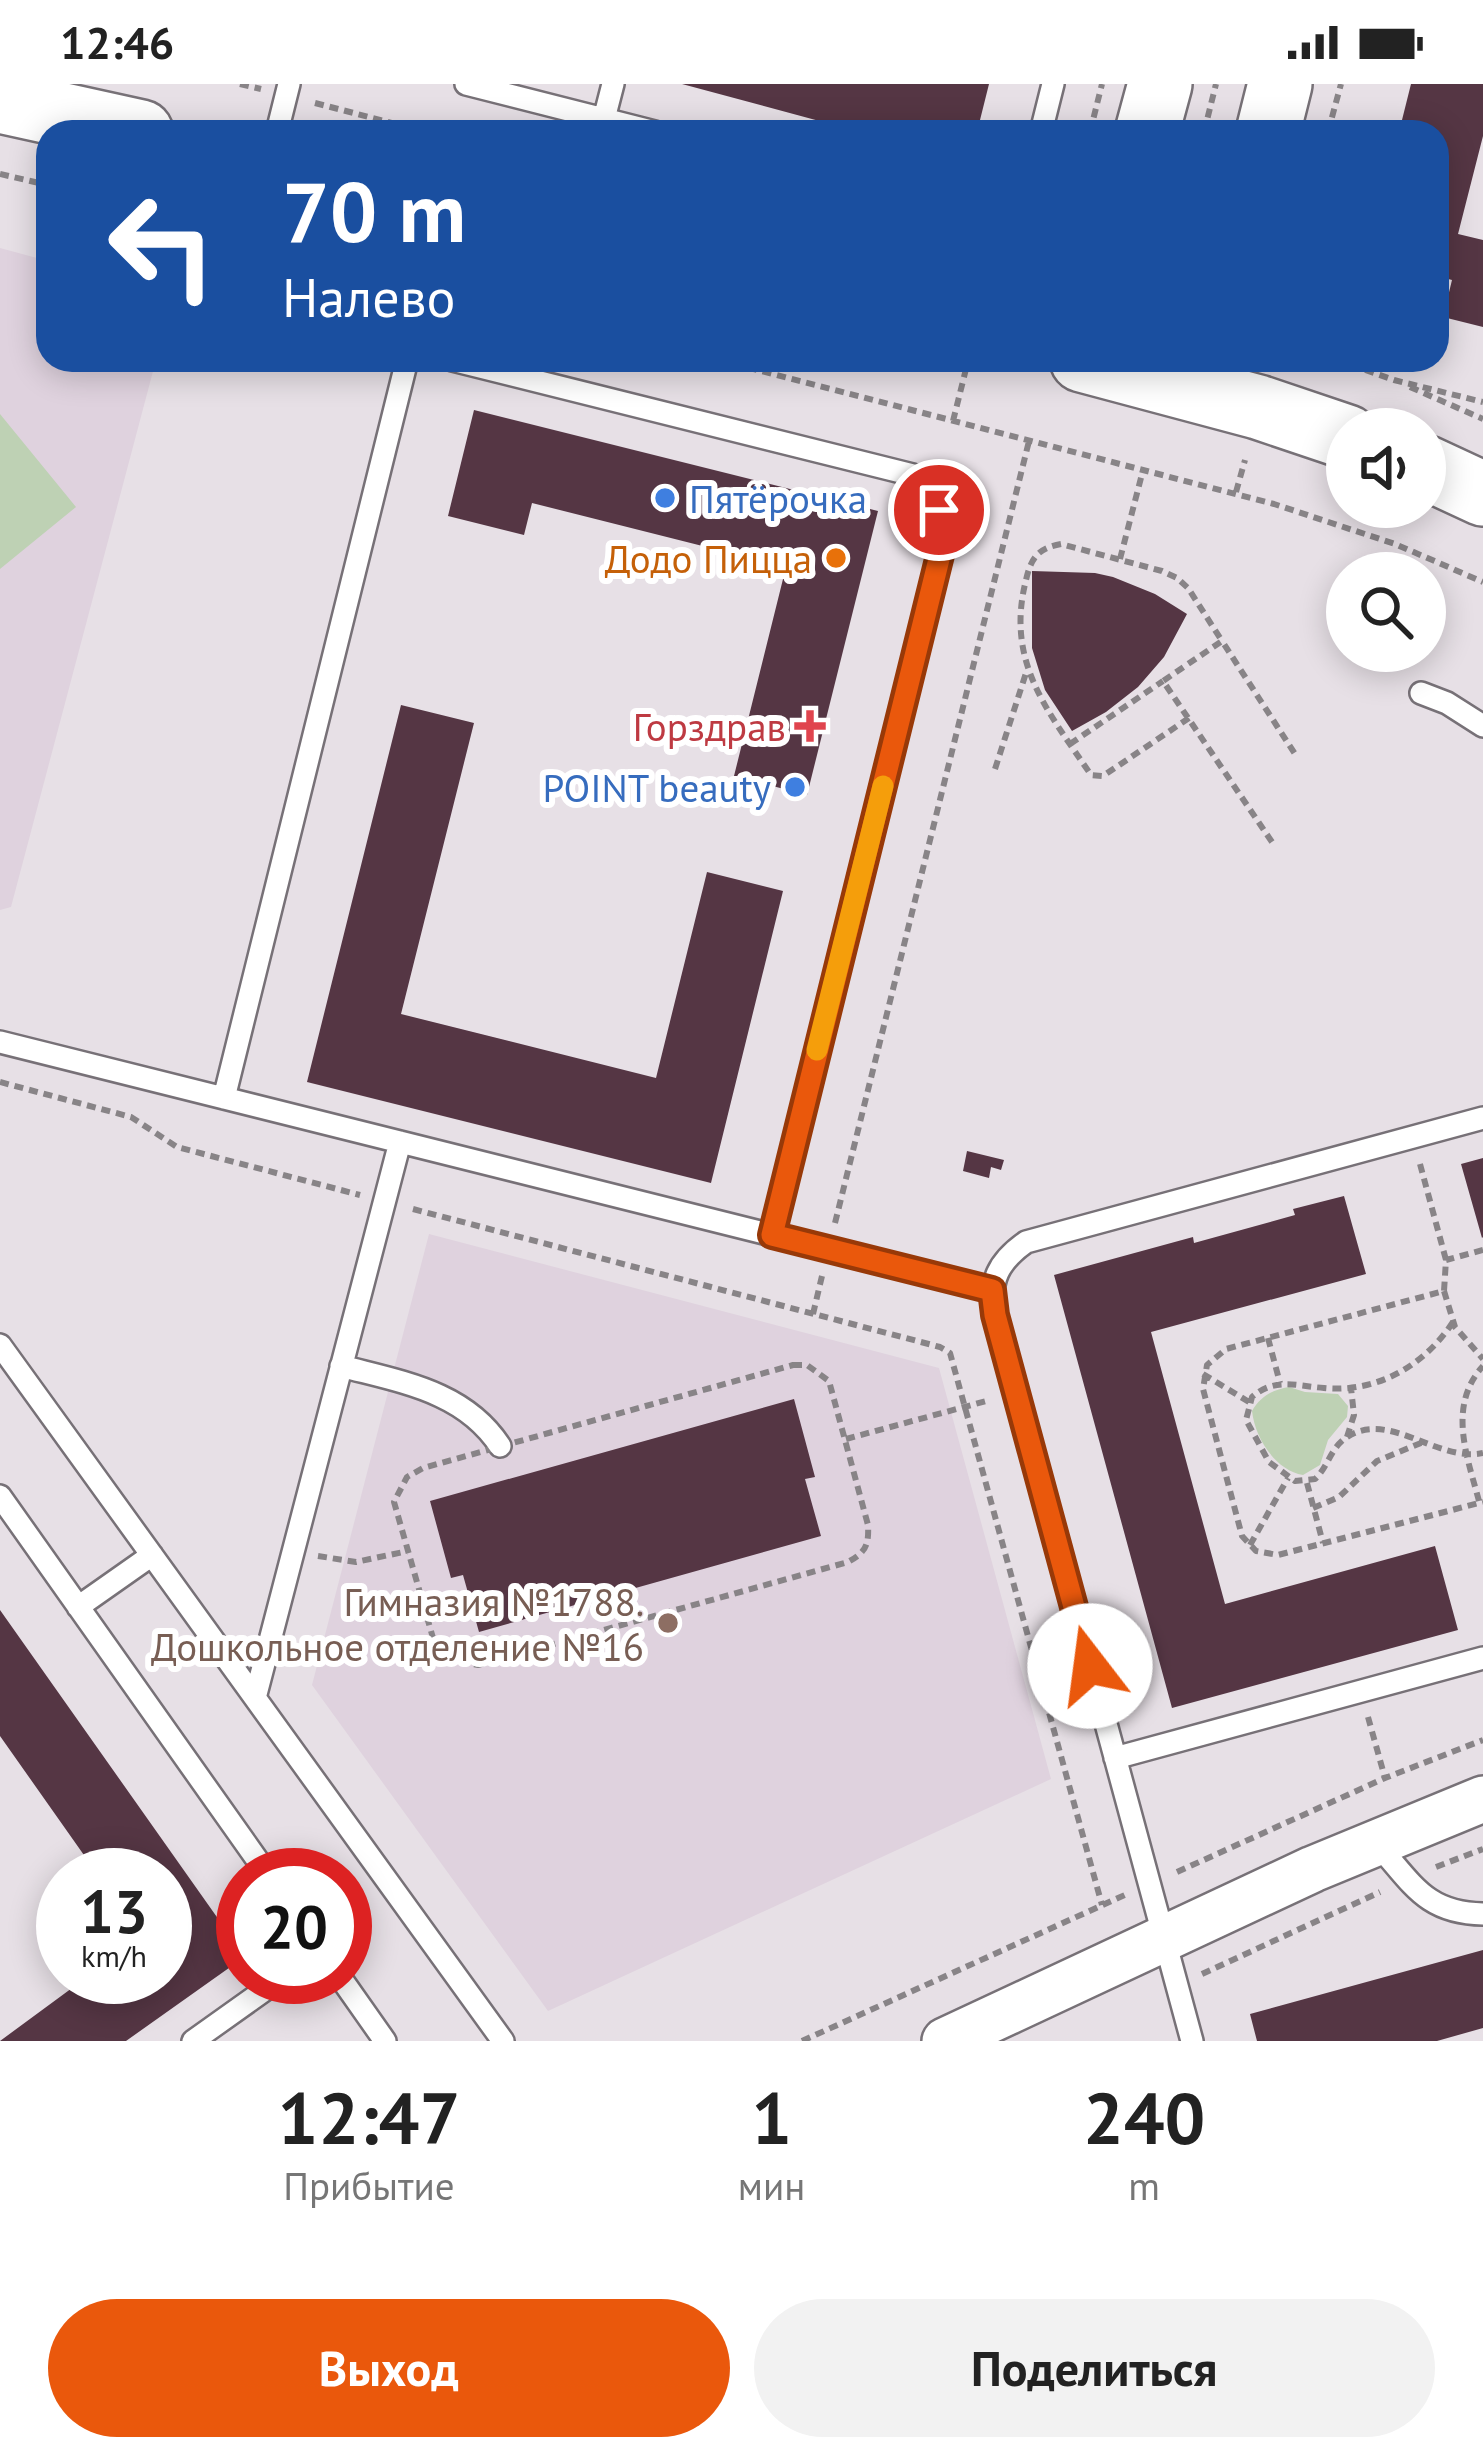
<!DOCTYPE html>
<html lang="ru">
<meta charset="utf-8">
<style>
:root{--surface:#fff;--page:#f2f2f2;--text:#222;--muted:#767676;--accent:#ea580c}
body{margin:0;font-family:"PT Sans",sans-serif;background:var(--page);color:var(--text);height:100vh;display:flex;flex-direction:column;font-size:45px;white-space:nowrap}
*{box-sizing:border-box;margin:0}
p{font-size:39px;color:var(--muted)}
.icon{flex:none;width:66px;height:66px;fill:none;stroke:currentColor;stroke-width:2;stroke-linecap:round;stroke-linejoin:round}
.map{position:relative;height:1957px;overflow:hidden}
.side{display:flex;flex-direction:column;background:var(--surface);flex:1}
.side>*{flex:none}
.hud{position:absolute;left:36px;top:36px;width:1413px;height:252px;border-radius:36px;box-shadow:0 6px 30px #0003;background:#1a4fa0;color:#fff;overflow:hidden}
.controls{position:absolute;left:1326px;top:324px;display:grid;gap:24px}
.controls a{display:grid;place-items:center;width:120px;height:120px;border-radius:50%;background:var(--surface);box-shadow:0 6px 30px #0003;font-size:60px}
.speed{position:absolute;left:36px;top:1764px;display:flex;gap:24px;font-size:60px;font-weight:700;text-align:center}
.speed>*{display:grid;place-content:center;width:156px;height:156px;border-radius:50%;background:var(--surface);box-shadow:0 6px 30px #0003;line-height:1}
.speed small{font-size:30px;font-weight:400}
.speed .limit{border:18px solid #d22;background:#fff;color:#111}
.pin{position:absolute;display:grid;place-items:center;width:102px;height:102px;color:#fff;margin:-51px;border:6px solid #fff;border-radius:50%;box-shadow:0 3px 12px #0007}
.me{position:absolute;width:132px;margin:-66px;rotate:345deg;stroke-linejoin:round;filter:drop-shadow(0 0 9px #0008)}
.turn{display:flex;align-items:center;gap:42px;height:252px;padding:0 48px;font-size:54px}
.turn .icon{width:156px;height:156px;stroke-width:2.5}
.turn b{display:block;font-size:84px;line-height:102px}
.eta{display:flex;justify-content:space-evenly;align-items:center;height:204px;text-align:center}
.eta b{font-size:72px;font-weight:600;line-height:84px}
.primary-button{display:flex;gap:24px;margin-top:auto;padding:24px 48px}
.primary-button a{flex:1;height:138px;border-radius:72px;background:var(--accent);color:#fff;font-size:48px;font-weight:600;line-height:138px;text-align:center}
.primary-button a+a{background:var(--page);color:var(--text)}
.status{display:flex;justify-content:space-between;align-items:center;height:84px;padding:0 60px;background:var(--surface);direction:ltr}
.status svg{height:33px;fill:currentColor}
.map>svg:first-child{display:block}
.built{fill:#dfd2de}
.green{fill:#bed1b4}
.building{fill:#553644}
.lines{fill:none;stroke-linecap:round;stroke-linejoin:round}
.lane-casing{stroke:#777177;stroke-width:26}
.street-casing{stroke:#777177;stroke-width:50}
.secondary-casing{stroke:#777177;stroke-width:68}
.path{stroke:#888487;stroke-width:6;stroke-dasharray:9 6;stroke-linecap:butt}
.lane{stroke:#fff;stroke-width:21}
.street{stroke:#fff;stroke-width:45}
.secondary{stroke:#fff;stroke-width:63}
.route-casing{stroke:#983908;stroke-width:30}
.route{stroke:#ea580c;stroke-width:21}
.slow{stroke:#f59e0b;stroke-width:21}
.shop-dot{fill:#3f7fe0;stroke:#fff;stroke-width:4.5}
.food-dot{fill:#e8710a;stroke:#fff;stroke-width:4.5}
.health-dot{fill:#e0444e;stroke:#fff;stroke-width:4.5}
.education-dot{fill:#8d6e63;stroke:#fff;stroke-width:4.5}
.labels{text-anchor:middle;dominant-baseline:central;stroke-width:12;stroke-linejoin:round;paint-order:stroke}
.shop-label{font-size:39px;fill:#366cbe;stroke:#fff;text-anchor:start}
.food-label{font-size:39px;fill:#c56008;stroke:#fff;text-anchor:end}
.health-label{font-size:39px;fill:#be3a42;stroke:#fff;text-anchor:end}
.education-label{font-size:39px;fill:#785e54;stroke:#fff;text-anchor:end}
</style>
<div class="status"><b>12:46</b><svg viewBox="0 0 49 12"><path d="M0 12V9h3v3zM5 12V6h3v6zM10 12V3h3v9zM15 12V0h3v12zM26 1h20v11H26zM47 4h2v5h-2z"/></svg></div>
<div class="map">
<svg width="1483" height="1957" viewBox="0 0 1483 1957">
<rect width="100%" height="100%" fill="#e7e0e6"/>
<!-- built -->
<path class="built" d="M0,164L48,177V276H156L11,823L0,826Z
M429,1150L939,1284L1051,1695L548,1927L312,1601Z"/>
<!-- green -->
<path class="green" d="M0,330L76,423L0,485Z
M1289,1303L1305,1308L1338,1310L1348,1322L1347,1333L1328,1356L1320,1381L1303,1391C1275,1386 1255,1354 1252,1327C1261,1312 1272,1306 1289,1303Z"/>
<!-- building -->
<path class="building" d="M682,0H989L977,48H860Z
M1411,0H1483V52L1458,150L1483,156V243L1443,233L1452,196L1437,192V48H1399Z
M474,326L878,427L807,711L734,692L786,483L532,419L524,451L448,432Z
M1032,487L1095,489L1113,493L1155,510L1187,530L1164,573L1138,603L1106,628L1072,647L1045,606L1032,564Z
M401,621L474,639L401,930L656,994L707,788L783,807L711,1099L307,998Z
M967,1067L1004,1076L1001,1086L991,1083L989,1094L963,1087Z
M1483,1074V1153L1482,1154L1461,1080Z
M1344,1112L1366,1190L1151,1248L1225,1520L1435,1462L1458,1546L1172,1624L1054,1191L1193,1153L1194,1159L1295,1131L1293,1125Z
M794,1315L815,1393L805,1395L821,1452L479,1548L463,1491L451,1494L430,1417Z
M0,1526L243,1870V1874L126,1957H0L87,1893H165V1791H98L0,1652Z
M1483,1866V1944L1437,1957H1257L1250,1930Z"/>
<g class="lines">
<defs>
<path id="lane" d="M466,0L655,48
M604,35L613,0
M277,48L289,0
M1041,48L1053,0
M452,276L913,391C935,411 943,430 943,459L772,1151
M1421,609L1447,619L1483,642
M0,958L992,1206
M224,1014L407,276
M0,1261L503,1957
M341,1282C401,1298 464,1307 500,1362
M0,1412L268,1791
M78,1523L152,1471
M255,1614L400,1058
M1115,1674L1483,1574
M1375,1758C1412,1798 1424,1829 1483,1830
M340,1893L385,1957
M193,1957L283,1893
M1192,1957L995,1230C988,1197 999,1177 1026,1158L1483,1034"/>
<path id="street" d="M945,1957L1313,1785L1483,1715"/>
<path id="secondary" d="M0,17L141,48
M1147,48L1160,0
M1268,48L1280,0
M1082,276L1258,323L1347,353
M1425,383L1483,410"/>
</defs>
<!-- lane casing -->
<use href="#lane" class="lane-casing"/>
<!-- street casing -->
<use href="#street" class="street-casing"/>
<!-- secondary casing -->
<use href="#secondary" class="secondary-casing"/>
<!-- path -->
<path class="path" d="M240,0L261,5
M315,19L427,48
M1090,48L1102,0
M1204,48L1216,0
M1328,48L1341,0
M0,90L48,101
M719,276L1274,420L1395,460L1483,498
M1337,276L1394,296L1483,318
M1369,276L1372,288
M1410,303L1483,335
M953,337L967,281
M1236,408L1245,376
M1120,475L1143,386
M1189,634L1103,692L1091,691C1048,627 1005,578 1026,496C1031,474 1038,464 1061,460L1162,487L1177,494L1188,504L1222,557
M1070,660L1163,597
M995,685L1026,589
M1272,758L1163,597L1222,557L1295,670
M0,998L131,1033L177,1063L360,1111
M1420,1080L1446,1176
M413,1125L940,1263L950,1269L1102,1821
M835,1139L1029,357
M1483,1166L1446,1176L1444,1207L1226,1265L1207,1281L1203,1305L1242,1452L1256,1467L1278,1471L1483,1418
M1444,1207L1455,1243L1483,1275
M813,1230L822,1192
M1453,1238C1424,1282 1377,1309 1324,1304C1296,1302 1275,1293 1252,1313L1246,1336L1269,1378L1295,1397L1315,1395C1327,1384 1330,1367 1343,1356C1386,1322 1436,1379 1483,1369
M1268,1254L1280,1299
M793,1281H807L829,1297L868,1441C869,1461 866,1468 848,1478L478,1581L449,1575L435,1561L394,1418L407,1393L423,1384Z
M1203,1290L1249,1318
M1347,1353L1354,1331L1351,1304
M846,1355L990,1316
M1307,1399L1323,1459
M1479,1417C1467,1372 1447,1322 1483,1282
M1313,1424L1339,1413L1377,1377L1421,1359
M1250,1461L1288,1394
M318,1472L356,1478L408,1467
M1368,1633L1385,1694
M1436,1783L1483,1765
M1177,1788L1385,1694L1483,1656
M1202,1890L1380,1808
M802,1957L1127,1810"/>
<!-- lane -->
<use href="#lane" class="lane"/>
<!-- street -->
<use href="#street" class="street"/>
<!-- secondary -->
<use href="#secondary" class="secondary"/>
</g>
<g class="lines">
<defs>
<path id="route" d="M939,426L943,459L772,1151L992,1206L995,1231L1090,1582"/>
</defs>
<!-- route casing -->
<use href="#route" class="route-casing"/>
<!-- route -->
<use href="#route" class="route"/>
<!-- slow -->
<path class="slow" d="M817,966L883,702"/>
</g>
<!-- markers -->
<g class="shop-dot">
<circle cx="665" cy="414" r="12"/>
<circle cx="795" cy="703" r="12"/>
</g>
<circle class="food-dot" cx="836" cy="474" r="12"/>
<path class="health-dot" d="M804 624h12v12h12v12h-12v12h-12v-12h-12v-12h12z"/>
<circle class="education-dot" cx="668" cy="1539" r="12"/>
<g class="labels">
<!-- shop labels -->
<g class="shop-label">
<text x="689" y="414">Пятёрочка</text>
<text x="771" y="703" text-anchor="end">POINT beauty</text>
</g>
<!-- food labels -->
<g class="food-label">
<text x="812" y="474">Додо Пицца</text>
</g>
<!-- health labels -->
<g class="health-label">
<text x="786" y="642">Горздрав</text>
</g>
<!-- education labels -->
<g class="education-label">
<text x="644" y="1517">Гимназия №1788.<tspan x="644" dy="45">Дошкольное отделение №16</tspan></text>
</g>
</g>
</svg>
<div class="controls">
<a><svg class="icon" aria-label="sound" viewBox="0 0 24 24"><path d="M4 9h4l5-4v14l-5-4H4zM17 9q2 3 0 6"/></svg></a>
<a><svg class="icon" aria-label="search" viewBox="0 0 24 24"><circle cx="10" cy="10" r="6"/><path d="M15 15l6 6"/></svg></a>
</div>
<div class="speed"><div>13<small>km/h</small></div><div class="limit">20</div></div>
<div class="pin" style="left:939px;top:426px;background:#d93025"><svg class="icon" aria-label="arrive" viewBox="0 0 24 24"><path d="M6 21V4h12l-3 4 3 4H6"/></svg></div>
<svg class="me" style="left:1090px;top:1582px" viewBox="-20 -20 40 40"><circle r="19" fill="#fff"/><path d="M0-13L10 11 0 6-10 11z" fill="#ea580c"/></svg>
<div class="hud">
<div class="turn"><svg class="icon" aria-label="left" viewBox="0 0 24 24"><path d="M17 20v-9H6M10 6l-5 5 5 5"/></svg><div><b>70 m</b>Налево</div></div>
</div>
</div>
<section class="side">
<div class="eta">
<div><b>12:47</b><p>Прибытие</p></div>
<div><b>1</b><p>мин</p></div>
<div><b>240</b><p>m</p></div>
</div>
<div class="primary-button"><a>Выход</a><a>Поделиться</a></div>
</section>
